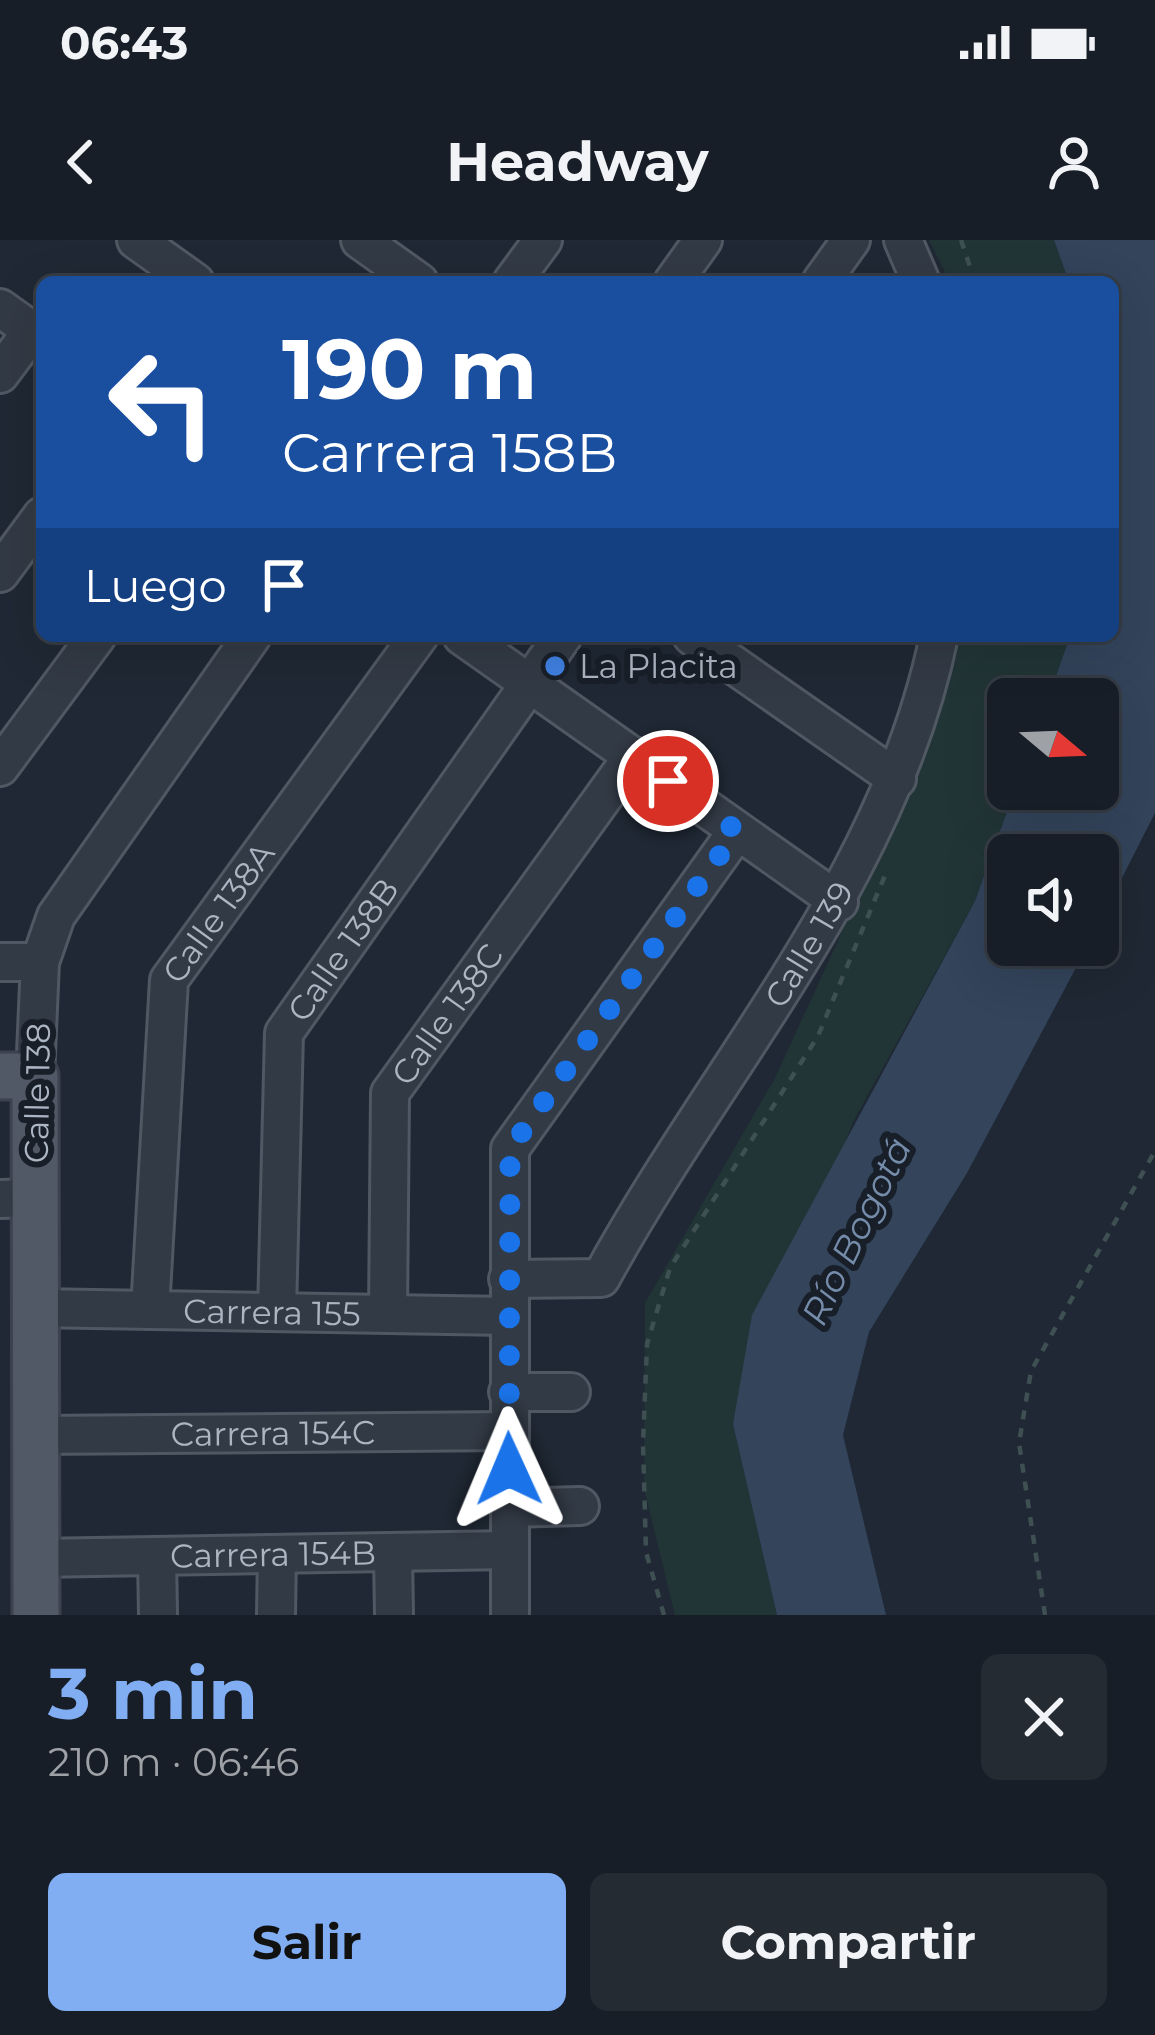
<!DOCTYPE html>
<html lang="es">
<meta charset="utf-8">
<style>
:root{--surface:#171e27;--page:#242b33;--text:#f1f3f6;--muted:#9ea2a7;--line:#363c44;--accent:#81adf2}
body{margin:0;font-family:Montserrat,sans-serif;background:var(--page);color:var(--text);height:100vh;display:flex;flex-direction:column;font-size:45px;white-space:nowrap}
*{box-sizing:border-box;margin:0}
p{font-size:39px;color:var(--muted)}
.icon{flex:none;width:66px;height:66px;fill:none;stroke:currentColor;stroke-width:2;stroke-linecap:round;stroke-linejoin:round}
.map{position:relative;height:1375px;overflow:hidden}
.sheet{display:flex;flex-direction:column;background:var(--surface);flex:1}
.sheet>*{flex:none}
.banner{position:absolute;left:36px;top:36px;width:1083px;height:366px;border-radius:18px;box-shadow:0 12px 48px #0002,0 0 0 3px var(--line);background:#1a4fa0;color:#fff;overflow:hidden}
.needle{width:78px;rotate:109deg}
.buttons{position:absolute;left:987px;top:438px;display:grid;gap:24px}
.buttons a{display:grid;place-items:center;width:132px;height:132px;border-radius:18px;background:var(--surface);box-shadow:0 12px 48px #0002,0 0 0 3px var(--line);font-size:60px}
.pin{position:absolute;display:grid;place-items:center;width:102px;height:102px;color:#fff;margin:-51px;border:6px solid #fff;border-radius:50%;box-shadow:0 3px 12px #0007}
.me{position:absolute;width:132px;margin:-66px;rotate:359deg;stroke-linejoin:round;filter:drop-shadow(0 0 9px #0008)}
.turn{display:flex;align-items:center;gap:42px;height:252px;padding:0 48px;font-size:54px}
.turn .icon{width:156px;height:156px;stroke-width:2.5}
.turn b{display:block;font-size:84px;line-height:102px}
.then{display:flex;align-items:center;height:114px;padding:0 48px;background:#0003;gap:24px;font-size:45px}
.round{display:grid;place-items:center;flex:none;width:126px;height:126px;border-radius:18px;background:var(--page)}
.overview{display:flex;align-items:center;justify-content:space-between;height:204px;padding:0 48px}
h1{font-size:72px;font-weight:700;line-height:90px;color:var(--accent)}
.cta{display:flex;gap:24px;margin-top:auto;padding:24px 48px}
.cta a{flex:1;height:138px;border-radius:18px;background:var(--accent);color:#111;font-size:48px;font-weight:700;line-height:138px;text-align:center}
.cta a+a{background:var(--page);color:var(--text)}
.status{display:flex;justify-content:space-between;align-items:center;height:84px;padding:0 60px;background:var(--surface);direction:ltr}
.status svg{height:33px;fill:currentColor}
header{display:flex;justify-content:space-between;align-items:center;height:156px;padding:0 48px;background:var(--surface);font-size:54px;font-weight:700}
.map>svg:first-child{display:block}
.green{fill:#223536}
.water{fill:#33445b}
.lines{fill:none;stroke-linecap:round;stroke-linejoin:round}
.minor-casing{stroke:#505863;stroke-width:42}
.major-casing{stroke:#3c434e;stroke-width:51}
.path{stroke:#3f5052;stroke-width:4.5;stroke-dasharray:9 9;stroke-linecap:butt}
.minor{stroke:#323a45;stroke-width:36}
.major{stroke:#505965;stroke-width:45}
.route{stroke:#1a73e8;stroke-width:21;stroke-dasharray:0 37.8}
.shop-dot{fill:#3f7fe0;stroke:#181f29;stroke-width:4.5}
.labels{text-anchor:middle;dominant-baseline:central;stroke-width:12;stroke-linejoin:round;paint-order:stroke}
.poi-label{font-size:33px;fill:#acb5c2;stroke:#181f29;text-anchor:start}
.street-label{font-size:33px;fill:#acb5c2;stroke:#181f29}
.water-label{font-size:36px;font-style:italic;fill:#758caa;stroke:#181f29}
</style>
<div class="status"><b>06:43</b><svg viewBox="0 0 49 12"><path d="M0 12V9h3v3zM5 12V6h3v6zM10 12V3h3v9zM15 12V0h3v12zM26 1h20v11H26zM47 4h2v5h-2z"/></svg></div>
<header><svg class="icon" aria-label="back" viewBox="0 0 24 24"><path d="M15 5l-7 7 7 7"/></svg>Headway<svg class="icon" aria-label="person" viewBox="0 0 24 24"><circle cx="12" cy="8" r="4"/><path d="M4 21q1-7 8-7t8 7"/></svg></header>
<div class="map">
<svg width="1155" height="1375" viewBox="0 0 1155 1375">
<rect width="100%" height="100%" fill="#1f2834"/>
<!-- green -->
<path class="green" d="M929,0H1054L1069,42H950Z
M952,396H1070L1048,459H1008V549H1015L975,661L854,880L733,1184L777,1375H675L644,1248L645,1063L775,838L838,701Z"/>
<!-- water -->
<path class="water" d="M1054,0H1155V573L1098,685V615H1008V705H1088L967,933L869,1092L843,1195L886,1375H777L733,1184L752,1075L975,661L1015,549H1098V459H1048L1070,396H1113V42H1069Z"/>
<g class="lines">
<defs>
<g id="minor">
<path d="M136,0L195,42"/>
<path d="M360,0L419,42"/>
<path d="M903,0L921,42"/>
<path d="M512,42L543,0"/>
<path d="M673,42L703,0"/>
<path d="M821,42L851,0"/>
<path d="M0,68L42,98"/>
<path d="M0,134L32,91"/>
<path d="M0,333L42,276"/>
<path d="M462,396L839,662"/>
<path d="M692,396L897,539"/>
<path d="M0,527L97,396"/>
<path d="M0,722H40"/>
<path d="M35,836L40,722L56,676L252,396"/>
<path d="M0,959L35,958"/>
<path id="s1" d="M508,1039L601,1038C717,825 889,640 939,396"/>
<path id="s2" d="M35,1068L507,1076"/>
<path id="s3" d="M150,1070L169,740L419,396"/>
<path id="s4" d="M277,1072L284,793L563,396"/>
<path id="s5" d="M388,1074L390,853L633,516"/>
<path d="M508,1152H571"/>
<path id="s6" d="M36,1195L509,1191"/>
<path d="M510,1268L580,1266"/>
<path d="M393,1312L394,1375"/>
<path d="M157,1316L158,1375"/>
<path id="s7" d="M36,1318L510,1310"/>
<path d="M276,1375L277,1314"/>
<path d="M510,1375V909L737,591"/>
</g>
<path id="major" d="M0,836H35L36,1375"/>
</defs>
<!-- minor casing -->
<use href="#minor" class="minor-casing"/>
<!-- major casing -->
<use href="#major" class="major-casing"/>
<!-- path -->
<path class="path" d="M961,0L975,42
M664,1375L646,1312L643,1204L647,1104L670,1028L818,796L886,633
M1045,1375L1019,1203L1031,1131L1155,911"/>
<!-- minor -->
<use href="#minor" class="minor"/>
<!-- major -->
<use href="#major" class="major"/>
</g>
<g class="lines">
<!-- route -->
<path class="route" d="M509,1229L510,909L737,591L668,541"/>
</g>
<!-- markers -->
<circle class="shop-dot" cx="555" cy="426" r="12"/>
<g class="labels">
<!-- poi labels -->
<g class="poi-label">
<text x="579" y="426">La Placita</text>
</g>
<!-- street labels -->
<g class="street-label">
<text stroke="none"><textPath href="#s3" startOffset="414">Calle 138A</textPath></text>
<text stroke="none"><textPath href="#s1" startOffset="486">Calle 139</textPath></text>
<text stroke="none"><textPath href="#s4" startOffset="381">Calle 138B</textPath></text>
<text stroke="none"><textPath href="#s5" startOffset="318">Calle 138C</textPath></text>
<text transform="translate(37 853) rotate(-89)">Calle 138</text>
<text stroke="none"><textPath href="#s2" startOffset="237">Carrera 155</textPath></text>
<text stroke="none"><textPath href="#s6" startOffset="237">Carrera 154C</textPath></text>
<text stroke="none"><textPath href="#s7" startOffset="237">Carrera 154B</textPath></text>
</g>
<!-- water labels -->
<g class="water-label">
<text transform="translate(856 991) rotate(-64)">Río Bogotá</text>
</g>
</g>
</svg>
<div class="buttons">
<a><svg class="needle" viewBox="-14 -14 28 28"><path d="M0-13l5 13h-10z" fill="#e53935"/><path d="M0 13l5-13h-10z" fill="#9ea2a7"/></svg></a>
<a><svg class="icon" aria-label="sound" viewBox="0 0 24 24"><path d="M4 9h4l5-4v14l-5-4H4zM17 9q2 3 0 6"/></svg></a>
</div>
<div class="pin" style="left:668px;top:541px;background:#d93025"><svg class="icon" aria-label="arrive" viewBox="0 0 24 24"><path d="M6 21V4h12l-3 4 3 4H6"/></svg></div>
<svg class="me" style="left:509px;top:1229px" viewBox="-20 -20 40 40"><path d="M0-17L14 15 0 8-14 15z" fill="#1a73e8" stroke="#fff" stroke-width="4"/></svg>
<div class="banner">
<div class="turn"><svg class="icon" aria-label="left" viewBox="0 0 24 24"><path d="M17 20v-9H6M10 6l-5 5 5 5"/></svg><div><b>190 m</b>Carrera 158B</div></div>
<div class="then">Luego<svg class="icon" aria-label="arrive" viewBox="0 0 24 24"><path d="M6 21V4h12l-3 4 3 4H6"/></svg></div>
</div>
</div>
<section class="sheet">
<div class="overview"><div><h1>3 min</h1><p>210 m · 06:46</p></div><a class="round"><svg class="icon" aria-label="close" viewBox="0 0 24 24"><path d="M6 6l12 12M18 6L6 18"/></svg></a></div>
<div class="cta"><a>Salir</a><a>Compartir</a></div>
</section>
